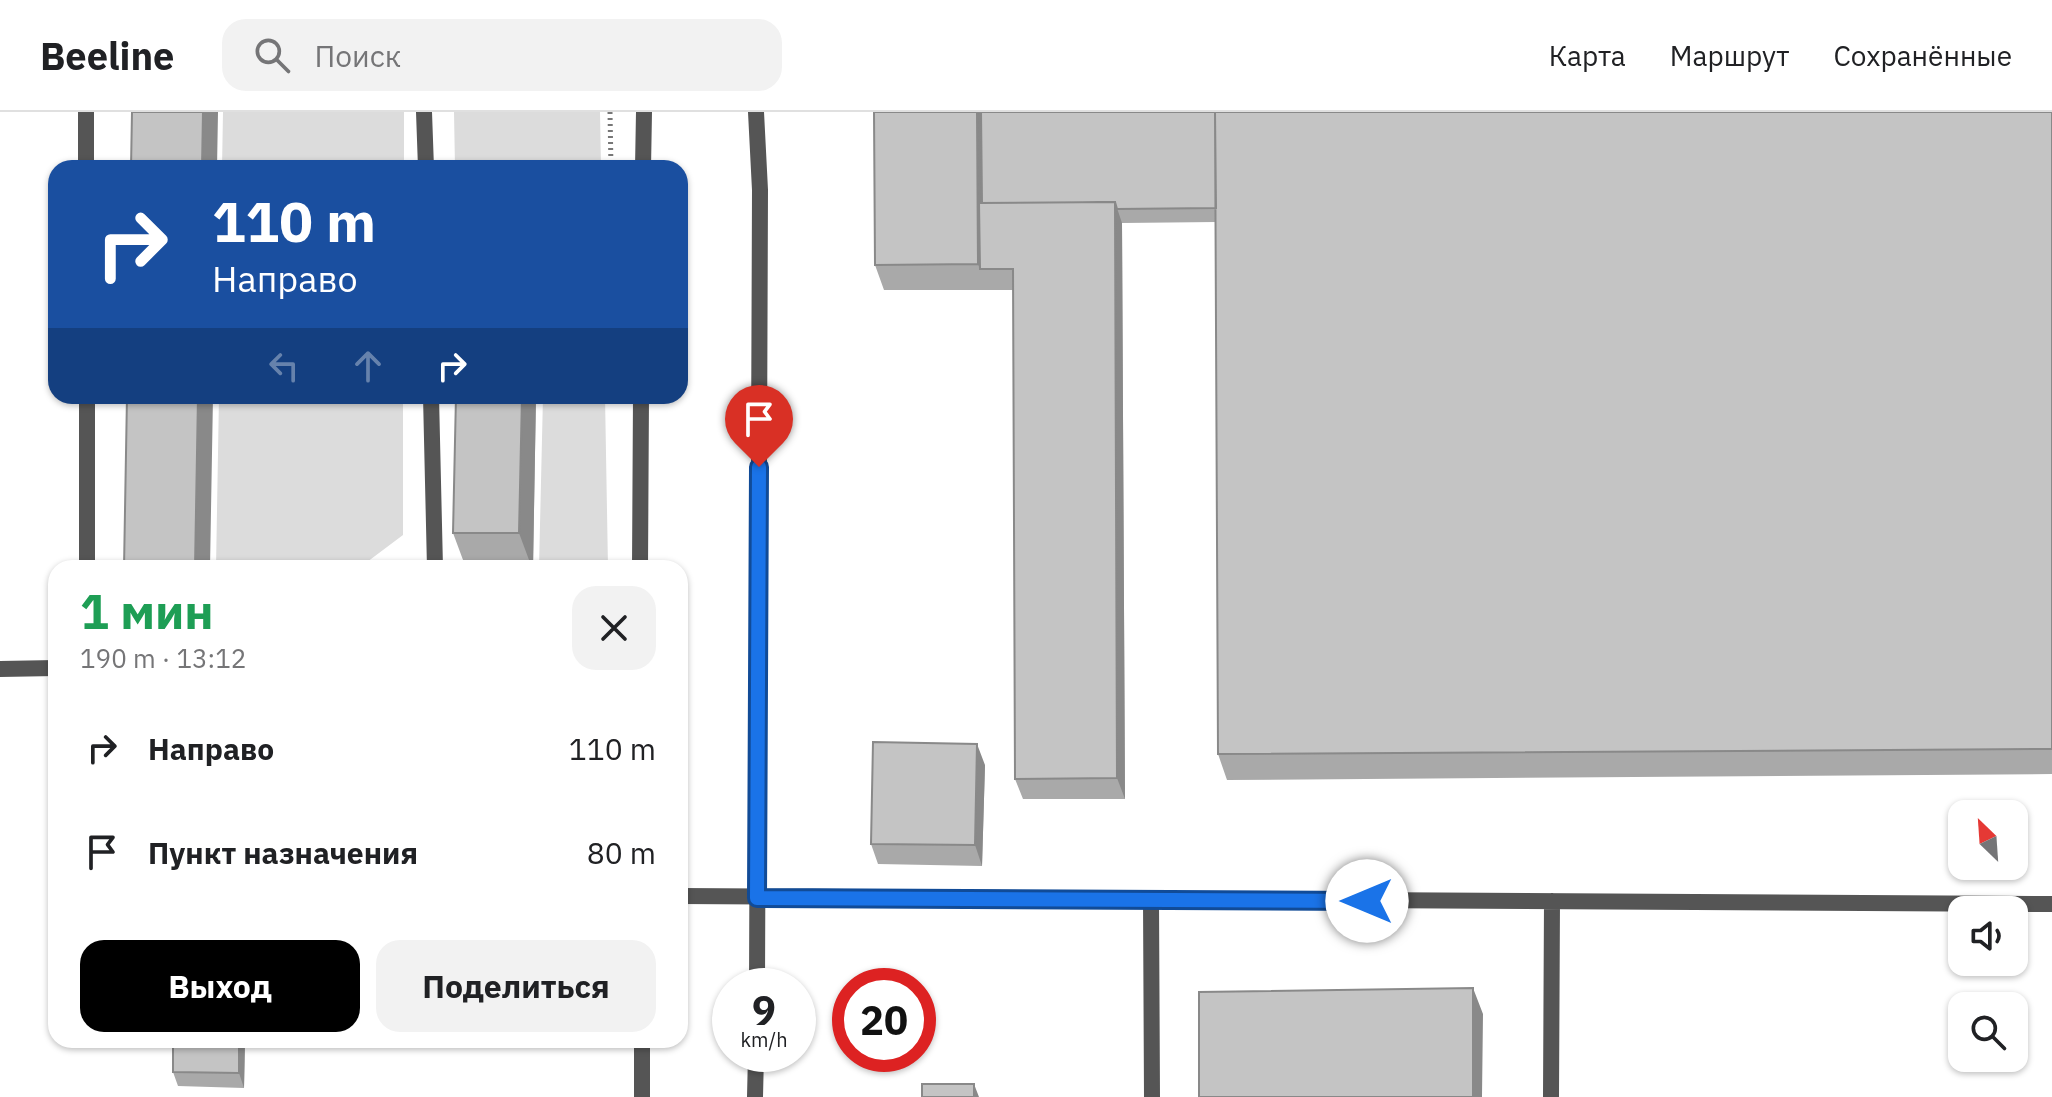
<!DOCTYPE html>
<html lang="ru">
<meta charset="utf-8">
<style>
:root{--surface:#fff;--page:#f2f2f2;--text:#202124;--muted:#757577;--line:#e0e0e0;--accent:#000}
body{margin:0;font-family:"IBM Plex Sans",sans-serif;background:var(--page);color:var(--text);height:100vh;display:flex;flex-direction:column;font-size:30px;white-space:nowrap}
*{box-sizing:border-box;margin:0}
p{font-size:26px;color:var(--muted)}
.icon{flex:none;width:44px;height:44px;fill:none;stroke:currentColor;stroke-width:2;stroke-linecap:round;stroke-linejoin:round}
.map{position:relative;flex:1;overflow:hidden}
.details{position:absolute;left:48px;top:448px;width:640px;height:488px;display:flex;flex-direction:column;background:var(--surface);border-radius:24px;box-shadow:0 2px 6px #0004}
.details>*{flex:none}
.top-card{position:absolute;left:48px;top:48px;width:640px;height:244px;border-radius:24px;box-shadow:0 2px 6px #0004;background:#1a4fa0;color:#fff;overflow:hidden}
.needle{width:52px;rotate:335deg}
.fabs{position:absolute;left:1948px;top:688px;display:grid;gap:16px}
.fabs a{display:grid;place-items:center;width:80px;height:80px;border-radius:16px;background:var(--surface);box-shadow:0 2px 6px #0004;font-size:40px}
.speed{position:absolute;left:712px;top:856px;display:flex;gap:16px;font-size:40px;font-weight:700;text-align:center}
.speed>*{display:grid;place-content:center;width:104px;height:104px;border-radius:50%;background:var(--surface);box-shadow:0 2px 6px #0004;line-height:1}
.speed small{font-size:20px;font-weight:400}
.speed .limit{border:12px solid #d22;background:#fff;color:#111}
.pin{position:absolute;display:grid;place-items:center;width:68px;height:68px;color:#fff;margin:-82px -34px;border-radius:50% 50% 50% 0;rotate:-45deg;box-shadow:0 0 8px #0007}
.pin .icon{rotate:45deg}
.me{position:absolute;width:88px;margin:-44px;rotate:270deg;stroke-linejoin:round;filter:drop-shadow(0 0 6px #0008)}
.turn{display:flex;align-items:center;gap:28px;height:168px;padding:0 32px;font-size:36px}
.turn .icon{width:104px;height:104px;stroke-width:2.5}
.turn b{display:block;font-size:56px;line-height:68px}
.lanes{display:flex;align-items:center;height:76px;padding:0 32px;background:#0003;justify-content:center;gap:40px;direction:ltr}
.lanes .off{opacity:.35}
.round{display:grid;place-items:center;flex:none;width:84px;height:84px;border-radius:24px;background:var(--page)}
.headline{display:flex;align-items:center;justify-content:space-between;height:136px;padding:0 32px}
h1{font-size:48px;font-weight:700;line-height:60px;color:#1e9e55}
.cta{display:flex;gap:16px;margin-top:auto;padding:16px 32px}
.cta a{flex:1;height:92px;border-radius:24px;background:var(--accent);color:#fff;font-size:32px;font-weight:700;line-height:92px;text-align:center}
.cta a+a{background:var(--page);color:var(--text)}
ul{padding:0;list-style:none}
li{display:flex;align-items:center;gap:24px;height:104px;padding:0 32px}
li div{flex:1}
li b{display:block;font-size:30px}
li em{font-style:normal}
header{display:flex;align-items:center;gap:48px;box-sizing:border-box;height:112px;padding:0 40px;background:var(--surface);border-bottom:2px solid var(--line)}
header strong{font-size:38px}
nav{display:flex;gap:44px;margin-inline-start:auto;font-size:28px}
.search{width:560px;height:72px;background:var(--page);display:flex;align-items:center;gap:20px;box-sizing:border-box;padding:0 28px;border-radius:24px;color:var(--muted);font-size:30px}
.map>svg:first-child{display:block}
.green{fill:#dcdcdc}
.lines{fill:none;stroke-linecap:round;stroke-linejoin:round}
.path{stroke:#777;stroke-width:5;stroke-dasharray:2 4;stroke-linecap:butt}
.service{stroke:#555;stroke-width:16}
.minor{stroke:#555;stroke-width:16}
.wall{fill:#a9a9a9}
.shaded-wall{fill:#898989}
.building{fill:#c4c4c4;stroke:#898989;stroke-width:2}
.route-casing{stroke:#114b97;stroke-width:20}
.route{stroke:#1a73e8;stroke-width:14}
</style>
<header>
<strong>Beeline</strong>
<div class="search"><svg class="icon" aria-label="search" viewBox="0 0 24 24"><circle cx="10" cy="10" r="6"/><path d="M15 15l6 6"/></svg>Поиск</div>
<nav><a>Карта</a><a>Маршрут</a><a>Сохранённые</a></nav>
</header>
<div class="map">
<svg width="2052" height="985" viewBox="0 0 2052 985">
<rect width="100%" height="100%" fill="#fff"/>
<!-- green -->
<path class="green" d="M223,0H404V56H222Z
M454,0H600L601,56H455Z
M219,284H403V423L359,456H216Z
M543,284H605L608,456H539Z"/>
<g class="lines">
<!-- path -->
<path class="path" d="M610,0L611,56"/>
<!-- service -->
<path class="service" d="M86,0V56
M424,0L426,56
M756,0L760,78L757,874
M87,284V456
M431,284L435,456
M0,557L56,556
M680,784L2052,792
M1151,788L1152,985
M755,985L756,942
M1551,985L1552,789"/>
<!-- minor -->
<path class="minor" d="M643,56L644,0
M640,456L641,284
M642,928V985"/>
</g>
<!-- wall -->
<path class="wall" d="M874,0H2052V662L1227,668L1218,642L1216,110L1122,111L1125,687H1023L1015,667L1013,178H884L875,153Z
M536,284L533,456H466L453,421Z
M985,653L982,754L878,752L871,732Z
M245,928L244,976L178,974L173,960Z"/>
<!-- shaded-wall -->
<path class="shaded-wall" d="M203,0H218L217,56H202Z
M977,0H986L980,157L978,152Z
M1115,90L1122,111L1125,687L1117,666Z
M198,284H213L210,456H195Z
M522,284H536L533,456H532L519,421Z
M977,632L985,653L982,754L975,733Z
M1473,876L1483,902L1482,985H1473Z
M239,928H245L244,976L239,961Z
M974,972L979,985H974Z"/>
<!-- building -->
<path class="building" d="M132,0H203L202,56H131Z
M874,0H977L978,152L875,153Z
M981,0H1215L1216,96L1117,97L1115,90L982,91Z
M1215,0H2052V637L1218,642Z
M360,49V56H323V50Z
M460,53L526,54V56H460Z
M1115,90L1117,666L1015,667L1013,157H980L979,91Z
M127,284H198L195,456H124Z
M456,284H522L519,421H453Z
M873,630L977,632L975,733L871,732Z
M1473,876V985H1199V880Z
M173,928H239V961L173,960Z
M922,972H974V985H922Z"/>
<g class="lines">
<defs>
<path id="route" d="M759,355L757,786L1367,789"/>
</defs>
<!-- route casing -->
<use href="#route" class="route-casing"/>
<!-- route -->
<use href="#route" class="route"/>
</g>
</svg>
<div class="fabs">
<a><svg class="needle" viewBox="-14 -14 28 28"><path d="M0-13l5 13h-10z" fill="#e53935"/><path d="M0 13l5-13h-10z" fill="#757577"/></svg></a>
<a><svg class="icon" aria-label="sound" viewBox="0 0 24 24"><path d="M4 9h4l5-4v14l-5-4H4zM17 9q2 3 0 6"/></svg></a>
<a><svg class="icon" aria-label="search" viewBox="0 0 24 24"><circle cx="10" cy="10" r="6"/><path d="M15 15l6 6"/></svg></a>
</div>
<div class="speed"><div>9<small>km/h</small></div><div class="limit">20</div></div>
<div class="pin" style="left:759px;top:355px;background:#d93025"><svg class="icon" aria-label="arrive" viewBox="0 0 24 24"><path d="M6 21V4h12l-3 4 3 4H6"/></svg></div>
<svg class="me" style="left:1367px;top:789px" viewBox="-20 -20 40 40"><circle r="19" fill="#fff"/><path d="M0-13L10 11 0 6-10 11z" fill="#1a73e8"/></svg>
<div class="top-card">
<div class="turn"><svg class="icon" aria-label="right" viewBox="0 0 24 24"><path d="M7 20v-9h11M14 6l5 5-5 5"/></svg><div><b>110 m</b>Направо</div></div>
<div class="lanes"><svg class="icon off" aria-label="left" viewBox="0 0 24 24"><path d="M17 20v-9H6M10 6l-5 5 5 5"/></svg><svg class="icon off" aria-label="ahead" viewBox="0 0 24 24"><path d="M12 20V5M6 11l6-6 6 6"/></svg><svg class="icon" aria-label="right" viewBox="0 0 24 24"><path d="M7 20v-9h11M14 6l5 5-5 5"/></svg></div>
</div>
<section class="details">
<div class="headline"><div><h1>1 мин</h1><p>190 m · 13:12</p></div><a class="round"><svg class="icon" aria-label="close" viewBox="0 0 24 24"><path d="M6 6l12 12M18 6L6 18"/></svg></a></div>
<ul>
<li><svg class="icon" aria-label="right" viewBox="0 0 24 24"><path d="M7 20v-9h11M14 6l5 5-5 5"/></svg><div><b>Направо</b></div><em>110 m</em></li>
<li><svg class="icon" aria-label="arrive" viewBox="0 0 24 24"><path d="M6 21V4h12l-3 4 3 4H6"/></svg><div><b>Пункт назначения</b></div><em>80 m</em></li>
</ul>
<div class="cta"><a>Выход</a><a>Поделиться</a></div>
</section>
</div>
